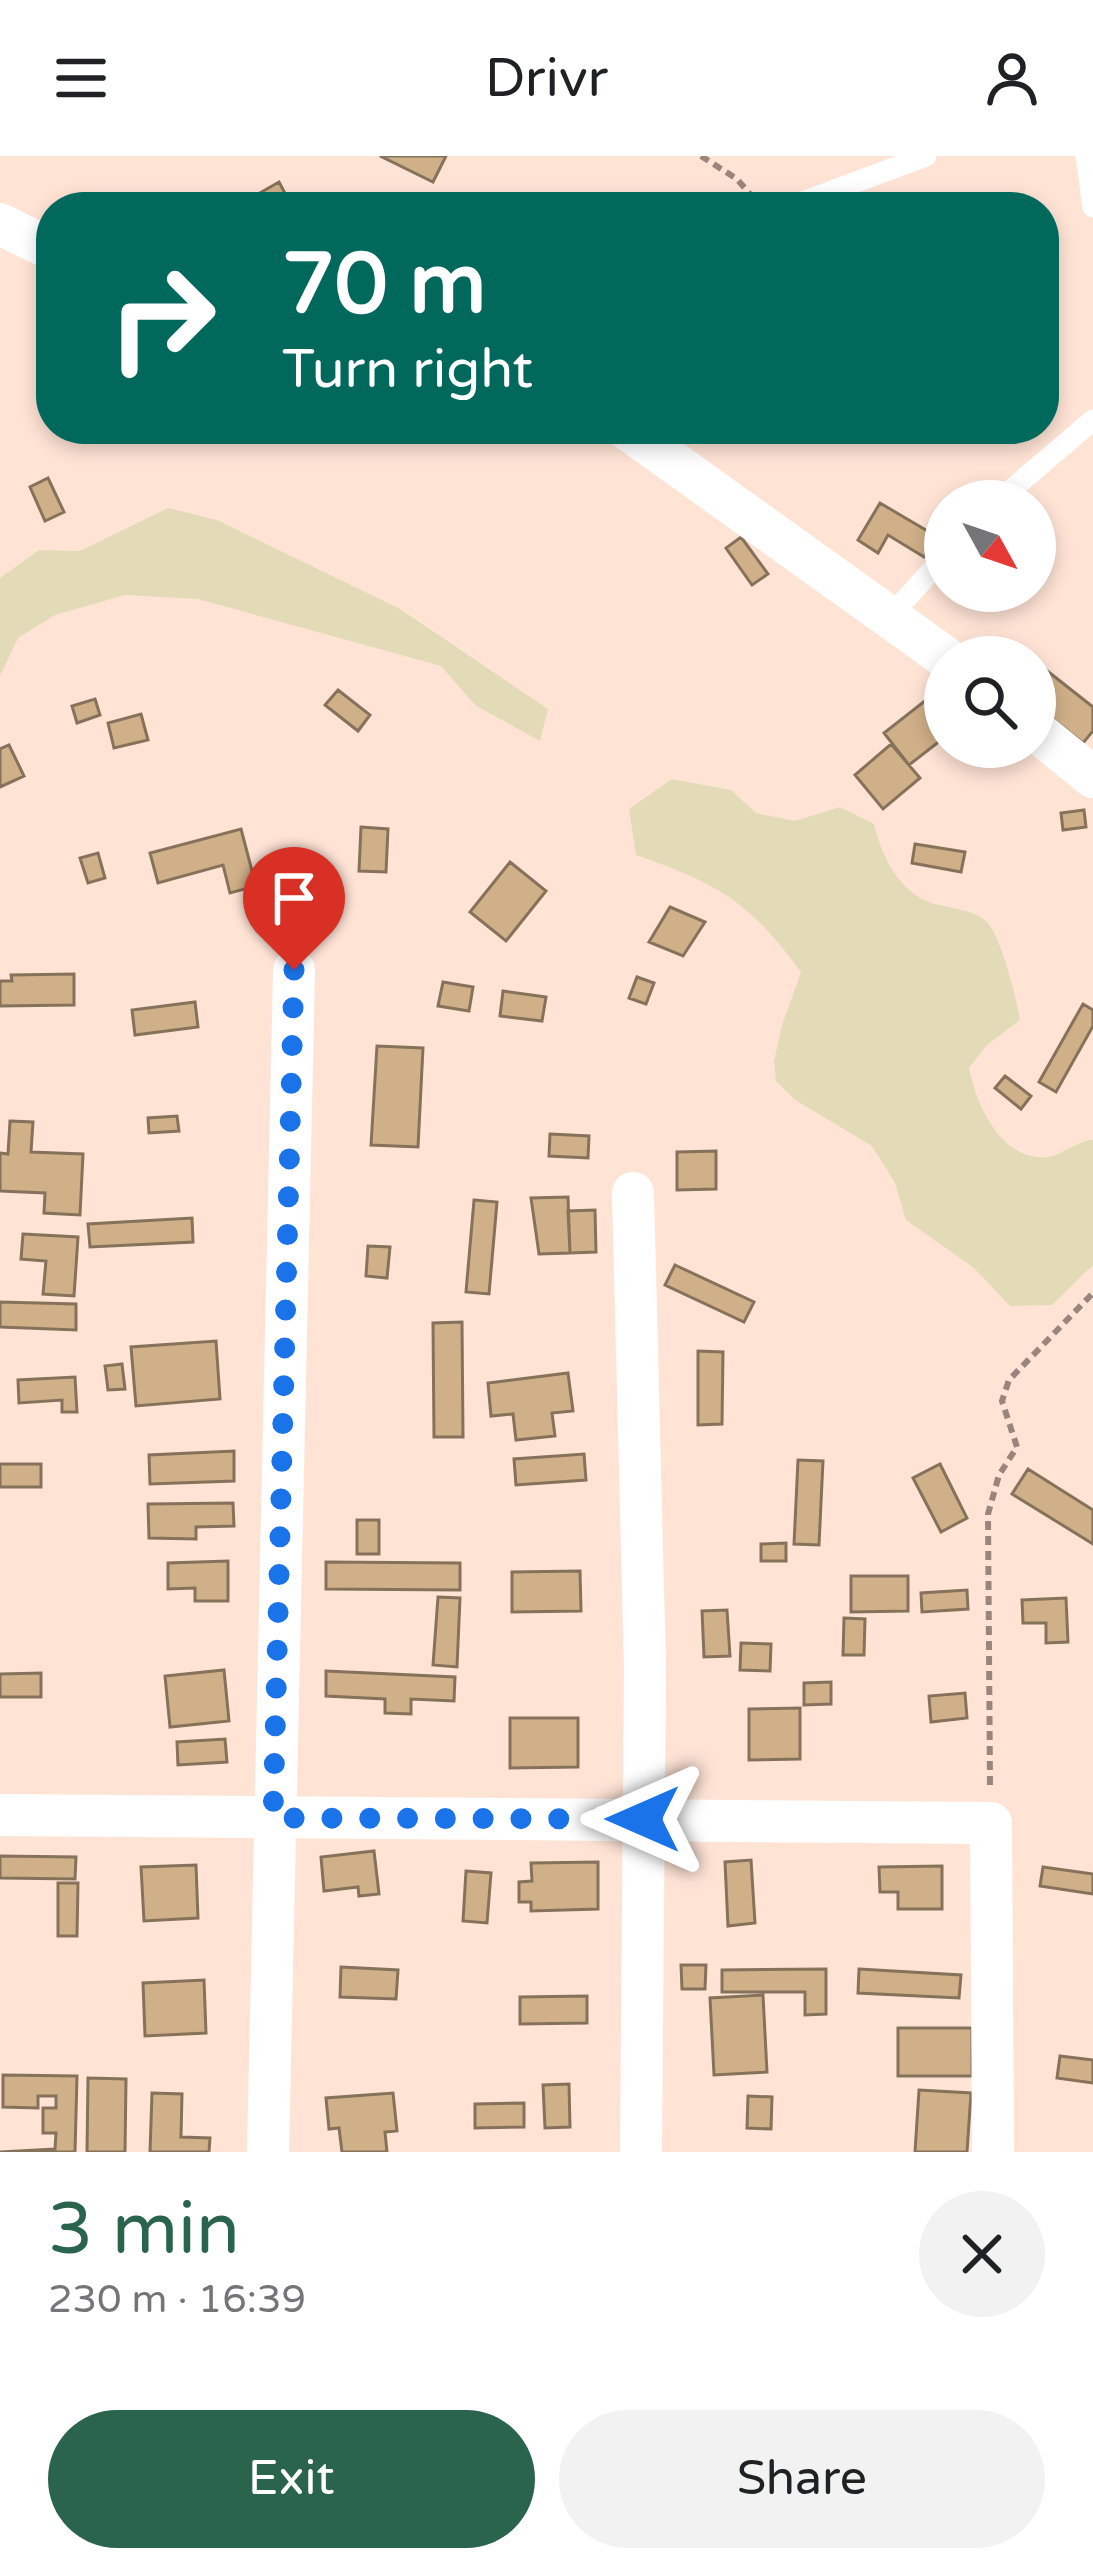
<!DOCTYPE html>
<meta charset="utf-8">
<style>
:root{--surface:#fff;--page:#f2f2f2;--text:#202124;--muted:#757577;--accent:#2b644d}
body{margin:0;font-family:"Varela Round",sans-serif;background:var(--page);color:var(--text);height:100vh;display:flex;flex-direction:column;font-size:45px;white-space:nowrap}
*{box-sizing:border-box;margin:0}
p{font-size:39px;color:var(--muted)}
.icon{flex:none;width:66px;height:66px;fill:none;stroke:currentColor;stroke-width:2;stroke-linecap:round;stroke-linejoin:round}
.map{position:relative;height:1996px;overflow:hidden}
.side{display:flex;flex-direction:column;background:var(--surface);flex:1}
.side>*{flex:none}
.guide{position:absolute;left:36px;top:36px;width:1023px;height:252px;border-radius:48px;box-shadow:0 6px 18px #0003;background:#00695c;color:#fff;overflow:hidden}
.needle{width:78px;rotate:130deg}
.buttons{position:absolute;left:924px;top:324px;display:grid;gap:24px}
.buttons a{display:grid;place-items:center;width:132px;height:132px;border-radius:50%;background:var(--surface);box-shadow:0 6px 18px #0003;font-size:60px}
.pin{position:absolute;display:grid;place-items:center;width:102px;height:102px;color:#fff;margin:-123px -51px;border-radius:50% 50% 50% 0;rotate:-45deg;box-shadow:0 0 12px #0007}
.pin .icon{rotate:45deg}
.me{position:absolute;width:132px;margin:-66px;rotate:270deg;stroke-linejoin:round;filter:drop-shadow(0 0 9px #0008)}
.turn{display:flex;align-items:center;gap:42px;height:252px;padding:0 48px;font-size:54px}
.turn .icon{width:156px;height:156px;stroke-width:2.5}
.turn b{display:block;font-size:84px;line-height:102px}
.round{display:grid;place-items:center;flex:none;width:126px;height:126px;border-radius:63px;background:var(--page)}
.head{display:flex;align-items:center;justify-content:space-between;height:204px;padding:0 48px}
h1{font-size:72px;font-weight:600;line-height:90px;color:var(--accent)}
.cta{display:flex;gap:24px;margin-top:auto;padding:24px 48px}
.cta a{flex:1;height:138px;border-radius:72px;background:var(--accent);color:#fff;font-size:48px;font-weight:600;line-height:138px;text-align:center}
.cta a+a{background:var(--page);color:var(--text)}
header{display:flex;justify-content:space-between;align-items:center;height:156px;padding:0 48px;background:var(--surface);font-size:54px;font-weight:600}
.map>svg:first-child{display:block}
.green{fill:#e3dab8}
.building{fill:#d0b089;stroke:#86725a;stroke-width:3}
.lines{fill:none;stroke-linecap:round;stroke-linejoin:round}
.path{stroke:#99857b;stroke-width:6;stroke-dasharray:9 6;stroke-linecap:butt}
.service{stroke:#fff;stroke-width:21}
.minor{stroke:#fff;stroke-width:42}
.route{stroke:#1a73e8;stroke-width:21;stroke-dasharray:0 37.8}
</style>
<header><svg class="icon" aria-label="menu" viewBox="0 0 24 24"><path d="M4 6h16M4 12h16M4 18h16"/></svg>Drivr<svg class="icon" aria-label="person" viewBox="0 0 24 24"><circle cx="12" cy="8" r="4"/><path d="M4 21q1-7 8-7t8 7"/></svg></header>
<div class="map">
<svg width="1093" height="1996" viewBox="0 0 1093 1996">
<rect width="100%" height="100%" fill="#ffe4d6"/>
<!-- green -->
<path class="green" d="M168,352L217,364L400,453L548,553L540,585L476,550L441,510L198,443L125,439L55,459L18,482L0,520V422L39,394L80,395Z
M672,623L731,634L756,657L795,665L840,651L874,668C883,704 902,743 943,750C957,753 976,755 987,766C1001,781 1017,843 1020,864L987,889L969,912C976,947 1000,1005 1047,1001C1063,999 1076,985 1093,984V1109L1052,1149L1010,1150L974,1112L906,1064L895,1027L872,990L795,944L776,925L774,905L782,869L801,816C748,744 718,728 636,699L629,653Z"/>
<!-- building -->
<path class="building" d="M380,0H446L433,26Z
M279,26L287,41L265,51L258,38Z
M48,322L64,356L45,365L30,331Z
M880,347L936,380L924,401L888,379L878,397L858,384Z
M741,381L768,418L752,429L726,392Z
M1041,510L1093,551V575L1083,587L1035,549V517Z
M940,533L945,539V581L909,609L884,577Z
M338,534L370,559L358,575L325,549Z
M95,543L100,559L77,567L72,550Z
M141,558L148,584L114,592L108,567Z
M891,588L920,622L883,653L855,619Z
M9,589L24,620L0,631V593Z
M1084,654L1086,671L1063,674L1061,657Z
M361,671L388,673L386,716L359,715Z
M241,673L256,730L230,737L223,709L158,727L150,697Z
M915,688L965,696L961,716L912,707Z
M98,697L105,722L88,727L80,702Z
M510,706L546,735L506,785L470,756Z
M670,751L705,766L683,800L649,786Z
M74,818V849L0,850V825H12L11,819Z
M637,821L654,827L646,848L629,842Z
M443,826L473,831L469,855L438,850Z
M503,835L546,841L542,865L500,860Z
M195,846L198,871L135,879L132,854Z
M1083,848L1093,854V870L1056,936L1039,926Z
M377,890L423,892L418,991L371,989Z
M1005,920L1031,940L1021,953L995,932Z
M177,960L179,975L149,977L148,962Z
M10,965L33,966L31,996L83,998L80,1059L44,1057L45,1037L0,1035V997L8,998Z
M550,978L589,980L588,1002L549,1000Z
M716,995V1033L677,1034V996Z
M568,1041L570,1097L539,1098L531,1042Z
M474,1044L497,1046L489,1138L466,1136Z
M595,1054L596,1096L570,1097L568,1055Z
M192,1062L193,1086L90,1091L88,1068Z
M23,1078L78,1081L74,1140L43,1138L46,1105L21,1103Z
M368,1090L390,1091L387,1122L366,1120Z
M675,1109L754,1146L744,1166L665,1129Z
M0,1146L76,1148V1174L0,1171Z
M462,1166L463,1281H434L433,1167Z
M216,1185L220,1243L136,1250L131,1191Z
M698,1195L723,1196L722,1268L698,1269Z
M122,1208L125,1233L108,1234L105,1210Z
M568,1217L573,1255L552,1257L555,1280L516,1284L513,1258L491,1260L488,1227Z
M75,1221L77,1256H62V1244L19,1247L18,1224Z
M234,1295V1325L150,1328L149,1299Z
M584,1298L586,1324L516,1329L514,1303Z
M798,1304L823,1305L819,1389L794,1388Z
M0,1308H41V1331H0Z
M940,1308L967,1362L941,1376L913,1322Z
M1028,1313L1093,1354V1388L1012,1338Z
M233,1347L234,1370L196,1371V1383L149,1382L148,1348Z
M357,1364H379V1398H357Z
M786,1387V1405H761V1388Z
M228,1405V1445H195V1432L168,1433V1407Z
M326,1406L460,1407V1434L326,1433Z
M580,1415L581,1455L512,1456V1416Z
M851,1420H908V1455L851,1456Z
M967,1434L968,1453L922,1456L921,1437Z
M438,1441L460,1442L457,1511L433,1509Z
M1066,1442L1068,1486L1046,1487V1467H1023L1022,1444Z
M727,1454L730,1500L704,1501L702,1455Z
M844,1462L865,1463L864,1499H843Z
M741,1487L771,1488L770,1515L740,1514Z
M224,1514L229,1565L170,1571L165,1520Z
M326,1515L455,1521L454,1545L411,1543V1558L385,1557V1543L326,1540Z
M41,1517V1541H0V1518Z
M831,1526V1548L804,1549V1527Z
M965,1537L967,1562L931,1566L929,1540Z
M800,1552V1603L749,1604V1553Z
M510,1562H578V1611L510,1612Z
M225,1583L227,1606L178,1609L177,1586Z
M374,1695L379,1738L359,1740L358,1731L324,1735L321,1701Z
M0,1700L76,1701L75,1723L0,1722Z
M751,1704L755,1767L728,1770L725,1706Z
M598,1706V1753L531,1755V1746H519V1726L532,1725L531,1707Z
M196,1709L198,1762L144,1765L141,1711Z
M942,1710V1753H898V1736H880L879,1711Z
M1043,1711L1093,1718V1738L1040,1730Z
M466,1715L491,1717L487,1767L463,1765Z
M58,1727H78L77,1780H58Z
M681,1809H706L705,1833H682Z
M341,1811L398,1814L396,1843L340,1841Z
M826,1813V1858L805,1859V1836H722V1814Z
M859,1813L961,1819L959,1842L858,1837Z
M204,1824L206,1877L145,1880L143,1827Z
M763,1839L767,1916L714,1919L710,1842Z
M587,1840V1867L520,1868V1841Z
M898,1872H972V1920H898Z
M1060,1900L1093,1904V1927L1057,1922Z
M3,1919L77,1920L75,1996H0L55,1993L56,1977H43V1952H56V1940H38V1952L3,1951Z
M88,1922L126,1923L125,1996H87Z
M569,1928L570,1971L545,1972L543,1929Z
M919,1934L971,1937L967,1996H915Z
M152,1937L182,1938L181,1981L210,1982L209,1996H150Z
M393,1937L397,1975L385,1976L387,1996H342L339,1972L329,1973L326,1942Z
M748,1940L772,1941L771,1973L747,1972Z
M524,1947V1971L475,1972V1948Z"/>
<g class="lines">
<!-- path -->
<path class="path" d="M701,0L737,23L761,51
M990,1629L988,1358L999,1319L1017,1291L1002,1245L1009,1224L1093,1137"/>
<!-- service -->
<path class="service" d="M1086,0L1093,51
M789,51L926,0
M998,345L1093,264
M892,458L945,400"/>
<!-- minor -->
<path class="minor" d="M0,68L51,93
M627,273L945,501
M1035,574L1093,621
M633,1037L645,1512L641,1996
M0,1659L991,1667L993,1996
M268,1996L294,814"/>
</g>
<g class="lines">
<!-- route -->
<path class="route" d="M294,814L273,1662L643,1663"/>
</g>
</svg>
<div class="buttons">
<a><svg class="needle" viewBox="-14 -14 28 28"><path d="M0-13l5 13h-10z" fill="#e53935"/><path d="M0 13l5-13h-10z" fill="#757577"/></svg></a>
<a><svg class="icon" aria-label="search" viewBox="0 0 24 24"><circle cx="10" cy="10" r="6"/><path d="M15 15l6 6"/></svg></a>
</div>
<div class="pin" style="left:294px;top:814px;background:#d93025"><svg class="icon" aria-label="arrive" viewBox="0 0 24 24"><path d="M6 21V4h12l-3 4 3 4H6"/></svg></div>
<svg class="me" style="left:643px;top:1663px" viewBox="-20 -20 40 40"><path d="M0-17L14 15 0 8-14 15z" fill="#1a73e8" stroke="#fff" stroke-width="4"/></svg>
<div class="guide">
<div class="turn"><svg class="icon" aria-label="right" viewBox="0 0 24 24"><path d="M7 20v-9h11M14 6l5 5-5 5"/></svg><div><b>70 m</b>Turn right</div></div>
</div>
</div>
<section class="side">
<div class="head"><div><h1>3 min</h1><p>230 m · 16:39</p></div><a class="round"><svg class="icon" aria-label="close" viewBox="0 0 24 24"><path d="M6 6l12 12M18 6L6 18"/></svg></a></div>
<div class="cta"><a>Exit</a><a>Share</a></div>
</section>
